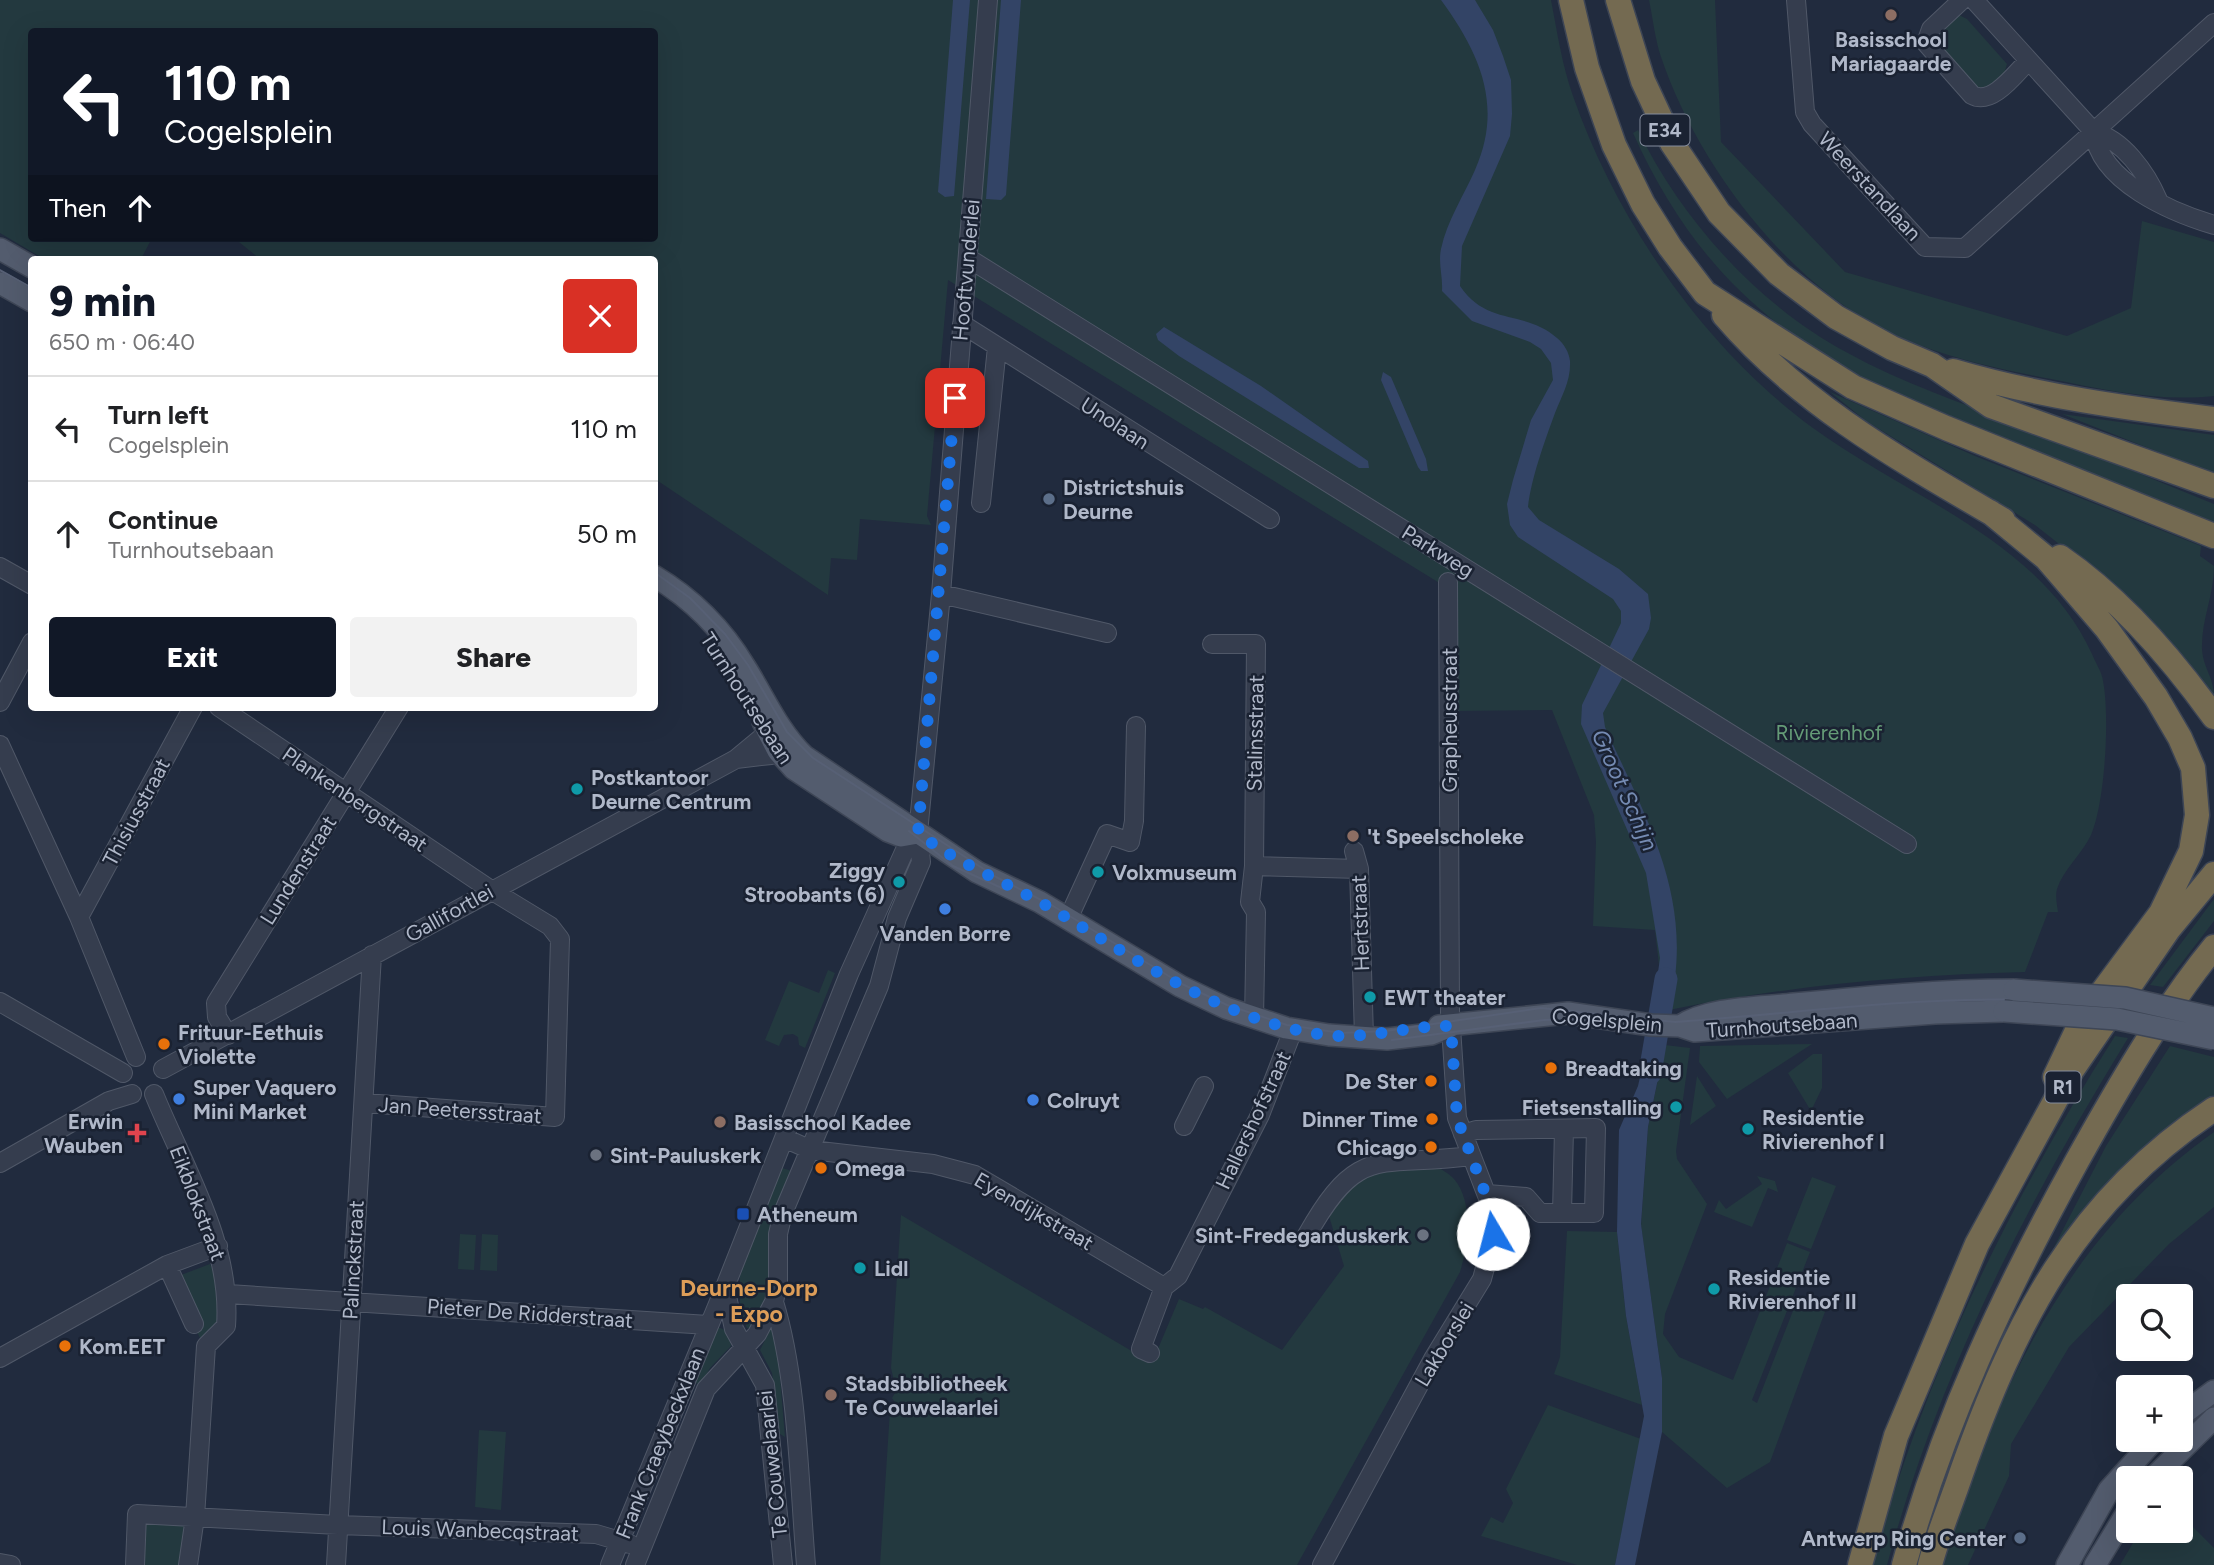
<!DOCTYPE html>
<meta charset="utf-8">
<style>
:root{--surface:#fff;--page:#f2f2f2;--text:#202124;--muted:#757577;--line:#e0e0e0;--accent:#111827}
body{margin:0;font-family:Figtree,sans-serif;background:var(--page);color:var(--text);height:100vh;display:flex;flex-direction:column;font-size:26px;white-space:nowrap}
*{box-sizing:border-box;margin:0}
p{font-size:23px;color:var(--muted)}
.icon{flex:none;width:38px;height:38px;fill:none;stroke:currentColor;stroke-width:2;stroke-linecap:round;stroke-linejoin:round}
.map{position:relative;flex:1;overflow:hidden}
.details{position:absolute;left:28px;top:256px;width:630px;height:455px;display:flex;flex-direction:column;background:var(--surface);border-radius:7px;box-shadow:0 7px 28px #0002}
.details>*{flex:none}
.guide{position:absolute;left:28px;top:28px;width:630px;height:214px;border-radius:7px;box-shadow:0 7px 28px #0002;background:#111827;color:#fff;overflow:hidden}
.buttons{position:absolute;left:2116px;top:1284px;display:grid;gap:14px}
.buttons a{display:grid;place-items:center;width:77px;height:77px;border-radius:7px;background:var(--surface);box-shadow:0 7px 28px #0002;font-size:35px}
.pin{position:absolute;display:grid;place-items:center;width:60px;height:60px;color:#fff;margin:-30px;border-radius:14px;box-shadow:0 4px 10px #0006}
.me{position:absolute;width:77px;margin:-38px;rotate:352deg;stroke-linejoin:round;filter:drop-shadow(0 0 5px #0008)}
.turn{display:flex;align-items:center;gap:24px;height:147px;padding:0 21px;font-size:32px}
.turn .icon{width:91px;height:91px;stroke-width:2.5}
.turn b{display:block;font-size:49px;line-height:60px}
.then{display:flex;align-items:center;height:66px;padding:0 21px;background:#0003;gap:14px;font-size:26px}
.round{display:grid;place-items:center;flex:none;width:74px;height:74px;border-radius:7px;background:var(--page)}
.headline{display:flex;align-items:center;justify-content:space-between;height:119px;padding:0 21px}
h1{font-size:42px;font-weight:800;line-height:52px;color:var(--accent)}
.cta{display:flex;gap:14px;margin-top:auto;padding:14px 21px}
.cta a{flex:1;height:80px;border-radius:7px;background:var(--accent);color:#fff;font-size:28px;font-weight:800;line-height:80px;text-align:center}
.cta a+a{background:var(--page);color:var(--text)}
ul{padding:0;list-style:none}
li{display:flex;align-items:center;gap:21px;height:105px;padding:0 21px;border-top:2px solid var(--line)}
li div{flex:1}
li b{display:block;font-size:26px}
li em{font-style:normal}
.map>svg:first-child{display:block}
.green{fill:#23393f}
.water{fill:#346}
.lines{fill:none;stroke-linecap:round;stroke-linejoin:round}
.river{stroke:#346;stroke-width:23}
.minor-casing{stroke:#505868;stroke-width:20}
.major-casing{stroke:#3e4656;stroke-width:24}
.highway-casing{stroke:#3d4555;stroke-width:27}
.minor{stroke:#353d4e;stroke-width:18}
.major{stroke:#535c6e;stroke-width:21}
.highway{stroke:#746a51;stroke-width:24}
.tram{stroke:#576075;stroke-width:2}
.major-bridge-casing{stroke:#3e4656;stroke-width:24;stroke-linecap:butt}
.major-bridge{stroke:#535c6e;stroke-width:21}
.route{stroke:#1a73e8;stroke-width:12;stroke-dasharray:0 21.6}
.education-dot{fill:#8d6e63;stroke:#1a2232;stroke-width:2.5}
.service-dot{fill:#5c6f8a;stroke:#1a2232;stroke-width:2.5}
.culture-dot{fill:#0f9aa8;stroke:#1a2232;stroke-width:2.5}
.shop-dot{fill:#3f7fe0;stroke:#1a2232;stroke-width:2.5}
.food-dot{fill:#e8710a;stroke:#1a2232;stroke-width:2.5}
.health-dot{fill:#e0444e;stroke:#1a2232;stroke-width:2.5}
.worship-dot{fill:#6b7280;stroke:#1a2232;stroke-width:2.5}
.transit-dot{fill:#1a4fb4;stroke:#1a2232;stroke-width:2.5}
.labels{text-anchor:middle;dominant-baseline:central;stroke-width:5;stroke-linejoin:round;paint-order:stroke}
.shield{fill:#1a2232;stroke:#838b9c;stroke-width:2}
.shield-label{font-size:19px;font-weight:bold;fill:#b0b8c9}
.poi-label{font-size:21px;font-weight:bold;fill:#b0b8c9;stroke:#1a2232;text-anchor:start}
.street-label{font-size:21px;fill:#b0b8c9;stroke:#1a2232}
.park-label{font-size:21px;fill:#659c77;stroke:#1a2232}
.water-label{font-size:23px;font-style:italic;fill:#758bb3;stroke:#1a2232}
.neighbourhood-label{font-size:23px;font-weight:bold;fill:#dd9d58;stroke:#1a2232}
</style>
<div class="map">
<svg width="2214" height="1565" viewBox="0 0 2214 1565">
<rect width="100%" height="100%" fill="#212b3e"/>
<!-- green -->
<path class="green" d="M0,0H1551C1557,31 1562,65 1573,96C1617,222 1705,349 1813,428C1907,497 2041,541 2092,654C2095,662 2102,672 2103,681C2110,716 2105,803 2091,835C2082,854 2063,870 2057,889C2055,895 2057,905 2058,912H2048L2025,972C1905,975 1787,986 1669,1010L1653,1008L1660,974L1655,930L1593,926L1596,842L1594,815L1552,710L1453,711L1454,592L948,280L927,516L931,525L860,519L857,560L831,558L828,595L655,479L654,259H260L234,238H654V32H32V238H152L141,259H44L0,233Z
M1649,0H1715L1721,142L1845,272L2067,336L2131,308L2142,221L2214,242V396C2160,402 2104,390 2051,379C1994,368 1937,356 1885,330C1784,280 1696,161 1661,57C1655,39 1653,19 1649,0Z
M1959,15L1967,19L2007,64L2003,77L1979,92L1932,40Z
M1638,130C1681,219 1758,305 1846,352C1902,383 1962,403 2022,426C2086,451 2150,478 2214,504V526C2141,496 2067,465 1994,435C1957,420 1917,407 1881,389C1762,327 1689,257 1633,133Z
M1830,392L1975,456L2201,546L2200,556L2214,566C2214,596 2201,620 2202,649C2203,668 2214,677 2214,697L2101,577L2035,525L1866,421Z
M2062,414L2214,435V474Z
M2214,899V921L2163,987L2150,985Z
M828,970L835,973L805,1048L799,1045L798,1037L793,1034L784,1035L779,1046L765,1040L789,981L819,993Z
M2115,1036L2128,1038C2026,1204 1938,1376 1887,1565H1873C1923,1376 2011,1200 2115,1036Z
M1812,1044L1727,1099L1699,1062L1700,1046Z
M1665,1045L1690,1048L1676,1151L1677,1159L1707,1204L1665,1314L1663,1334L1679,1357L1733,1380L1787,1243L1810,1252L1752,1400L1757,1403L1798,1298L1826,1309L1770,1462L1727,1488L1662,1432V1378L1641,1225L1648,1127Z
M2170,1046L2214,1057V1098L2119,1175L2054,1247L2106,1146Z
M1813,1054H1822V1088L1811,1111L1788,1073Z
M1697,1076L1716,1106L1690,1125Z
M2214,1132V1207L2169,1244L2069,1347L2011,1444L2009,1476L1968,1565H1939C1996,1395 2063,1239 2214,1132Z
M1436,1166C1442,1170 1450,1174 1454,1179C1474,1202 1468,1246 1460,1272L1297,1565H880L890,1410L896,1404L892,1398L895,1393L891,1387L894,1381L891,1368L901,1215L1152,1363L1179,1299L1203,1309L1205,1307L1282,1350L1344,1266L1329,1216C1360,1165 1383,1170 1436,1166Z
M782,1168L792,1171C782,1223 778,1281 751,1328H747L740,1311V1272Z
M1757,1176L1775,1181L1778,1192L1768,1188L1752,1227L1714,1212L1719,1200L1726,1209L1762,1184Z
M1812,1177L1836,1186L1811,1249L1787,1240Z
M1567,1231L1617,1232L1626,1316L1642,1405L1554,1374L1560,1357Z
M460,1234L476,1235L474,1270L458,1269Z
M482,1234L498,1235L497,1271L480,1270Z
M210,1264L222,1289L219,1325L201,1340L197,1332L203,1326L181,1275Z
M715,1326L728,1331L731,1346L710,1368L700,1385L690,1380Z
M770,1330H776L785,1437L780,1434L772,1373L760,1350Z
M1548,1405L1641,1439L1615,1565H1577L1481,1536L1491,1517L1503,1523L1513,1503L1506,1489Z
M479,1430L506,1432L501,1510L475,1507Z
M2181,1515L2214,1548V1565H2120L2140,1531H2180Z
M142,1520L184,1524L181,1565H140Z"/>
<!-- water -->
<path class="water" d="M953,0H970L954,196L945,197L938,192Z
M1001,0H1021L1006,195L1001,200L986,199Z
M1441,0H1475L1493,30L1503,56L1511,80L1512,114L1510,136L1462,246L1460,286C1488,327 1524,309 1557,338C1564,344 1569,352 1570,361C1571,381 1562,395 1555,413C1545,440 1531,479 1528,507L1539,520L1619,569L1648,594L1651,618L1649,629L1603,713L1605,727C1648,823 1696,901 1669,1010L1653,1008L1660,958L1646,873L1581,724L1582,705L1621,623V611L1613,599L1518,537L1510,525L1507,504L1513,480L1531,420L1553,380L1551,363L1541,349L1530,342L1472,321L1442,291C1443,277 1438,263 1441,249C1447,221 1464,195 1475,170C1504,105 1479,52 1441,0Z
M1164,327L1261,386L1368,461L1369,468H1359L1179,356L1158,340L1156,334Z
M1383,372L1391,377L1426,459L1428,471H1421L1418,467L1381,380Z
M1648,1042L1665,1045L1648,1127L1641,1224L1662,1378V1432L1635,1565H1615L1644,1416L1626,1316L1617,1232L1619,1130L1638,1086Z"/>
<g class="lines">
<!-- river -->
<path class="river" d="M1650,1073L1666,979"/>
<defs>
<path id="minor" d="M1796,0L1805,112L1812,124L1925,247L1965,248L2214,23
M1962,0L1931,29L1926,43L1972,95C1992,106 2015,74 2028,61
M1974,0L2094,132C2123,140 2146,172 2158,200
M2094,132C2100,182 2171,212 2214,225
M968,258L1907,844
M962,324L1270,519
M981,503L997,347
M0,567L32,585
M941,594L1107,633
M1212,644H1256L1254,866L1250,902L1256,912L1254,1019
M0,702L32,642
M219,707L491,890L550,926L560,939L555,1117L365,1103
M0,745L79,917L136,1057
M736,759L771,755L789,744
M1354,851L1359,869L1364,1037
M1254,866L1359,869
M79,917L193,707
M1068,919L1107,834L1130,842L1134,821L1136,726
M0,1002L123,1073
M228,1035L217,1017L216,1003L399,707
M163,1069L736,759L778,724
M154,1094C184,1168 232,1244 226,1326L206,1346L195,1517L188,1565
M1184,1126L1204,1086
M1463,1134L1476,1130L1596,1128L1594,1213H1540L1526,1197L1487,1194
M784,1138L811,1150L933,1164L975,1175L1164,1287
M0,1163L109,1101L132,1094
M1562,1213L1564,1129
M1307,1235C1359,1142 1379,1168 1471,1156
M167,1265L194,1324
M725,1287L734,1329L765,1385L783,1565
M228,1294L708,1325
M774,1302C798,1380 799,1483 806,1565
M1150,1353L1141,1349L1164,1287L1178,1276L1260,1115L1293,1030
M0,1358L167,1265L218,1246
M0,1563L11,1565
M135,1565L137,1514L338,1525L596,1534L630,1544
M336,1565L372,955
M610,1565L725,1287L849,974L904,852L918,833
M635,1565L706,1389L757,1334L774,1302L778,1281V1234L783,1213L879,986L897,918L921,862L918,833L941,594L988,0
M1322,1565L1433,1359L1482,1279L1494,1234L1491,1206L1457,1118L1450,1012L1448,582"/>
<path id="major" d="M0,249L32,267
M0,283L32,301
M654,576C691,598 723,630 745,667C764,697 778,731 804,756L977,872L1040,902L1180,986L1226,1008L1286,1028L1329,1035L1387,1039L1431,1034L1451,1026
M763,722L778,751L794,769L888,831L901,836L918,833
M1439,1026L1568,1013L1651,1025L1680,1026L1695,1031L1935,1013L2004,1011
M1680,1026C1710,1007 1759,1008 1794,1004C1867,997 1940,990 2014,990
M2180,1416L2214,1391
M2152,1479L2214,1418
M2067,1565L2109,1490L2154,1440
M2095,1565L2128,1511"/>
<path id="highway" d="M1571,0L1587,68L1614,145L1643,204L1670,247L1705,293L1853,387L1946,428L2214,536
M1618,0L1643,81L1672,143L1719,213L1779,274L1836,317L1892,348L1932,365L1991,406L2214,486
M1724,315C1801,405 1902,461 2003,520
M1953,371C2038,396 2126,408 2214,419
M1990,512L2046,558L2107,629L2156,697L2180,738L2193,768L2197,815L2191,851L2161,913L2083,1018L2055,1077
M2060,557C2121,599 2171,657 2214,717
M1860,1565L1896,1436L1977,1244L2072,1070L2168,930L2214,874
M1904,1565C1943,1422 2005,1291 2077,1161C2116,1091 2163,1009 2214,947
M1930,1565C1938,1534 1951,1504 1961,1474C2014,1323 2076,1200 2214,1109"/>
</defs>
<!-- minor casing -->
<use href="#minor" class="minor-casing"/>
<!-- major casing -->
<use href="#major" class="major-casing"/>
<!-- highway casing -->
<use href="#highway" class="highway-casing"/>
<!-- minor -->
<use href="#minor" class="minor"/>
<!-- major -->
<use href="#major" class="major"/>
<!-- highway -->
<use href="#highway" class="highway"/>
<!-- tram -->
<path class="tram" d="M0,270L32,288
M654,572L690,598L725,634L748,665L787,732L813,758L996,877L1053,906L1182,984L1227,1005L1287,1025L1341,1033L1386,1031L1541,1008L1675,1022C1860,1009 2031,977 2214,1025
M909,831L953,866L1004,889
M1392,1040L1544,1020L1583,1019"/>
<defs>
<path id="major-bridge" d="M2014,990L2125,998L2214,1018
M2004,1011L2117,1019L2214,1039"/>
</defs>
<!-- major-bridge casing -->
<use href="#major-bridge" class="major-bridge-casing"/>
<!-- major-bridge -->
<use href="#major-bridge" class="major-bridge"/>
</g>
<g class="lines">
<!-- route -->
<path class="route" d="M955,398L918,833C960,865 1007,882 1052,909C1139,960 1222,1021 1325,1035C1368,1040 1409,1025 1451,1026L1457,1118L1490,1206L1493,1234"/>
</g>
<!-- markers -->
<g class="education-dot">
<circle cx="1891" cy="15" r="7"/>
<circle cx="1353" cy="836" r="7"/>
<circle cx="720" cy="1122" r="7"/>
<circle cx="831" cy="1395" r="7"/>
</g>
<g class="service-dot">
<circle cx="1049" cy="499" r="7"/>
<circle cx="2020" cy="1538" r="7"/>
</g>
<g class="culture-dot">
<circle cx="577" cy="789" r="7"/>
<circle cx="1098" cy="872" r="7"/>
<circle cx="899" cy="882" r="7"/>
<circle cx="1370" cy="997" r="7"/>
<circle cx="1676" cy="1107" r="7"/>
<circle cx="1748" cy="1129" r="7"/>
<circle cx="860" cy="1268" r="7"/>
<circle cx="1714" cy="1289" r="7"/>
</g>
<g class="shop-dot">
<circle cx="945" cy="909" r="7"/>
<circle cx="179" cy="1099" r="7"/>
<circle cx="1033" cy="1100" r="7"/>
</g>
<g class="food-dot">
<circle cx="164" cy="1044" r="7"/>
<circle cx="1551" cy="1068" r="7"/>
<circle cx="1431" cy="1081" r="7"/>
<circle cx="1432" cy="1119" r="7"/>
<circle cx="1431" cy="1147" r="7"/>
<circle cx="821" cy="1168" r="7"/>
<circle cx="65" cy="1346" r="7"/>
</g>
<path class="health-dot" d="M133.5 1122.5h7v7h7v7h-7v7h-7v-7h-7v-7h7z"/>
<g class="worship-dot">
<circle cx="596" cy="1155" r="7"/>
<circle cx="1423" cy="1235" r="7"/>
</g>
<rect class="transit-dot" x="736" y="1207" width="14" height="14" rx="3.5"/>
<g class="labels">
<!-- shield labels -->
<g class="shield">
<rect x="1640.5" y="114.5" width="49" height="31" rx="5"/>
<rect x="2045.5" y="1071.5" width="35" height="31" rx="5"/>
</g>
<g class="shield-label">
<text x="1665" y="130">E34</text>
<text x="2063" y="1087">R1</text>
</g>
<!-- poi labels -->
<g class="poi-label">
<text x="1891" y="39" text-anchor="middle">Basisschool<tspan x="1891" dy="24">Mariagaarde</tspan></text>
<text x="1063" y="487">Districtshuis<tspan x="1063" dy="24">Deurne</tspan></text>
<text x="591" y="777">Postkantoor<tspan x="591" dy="24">Deurne Centrum</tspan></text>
<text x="1367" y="836">'t Speelscholeke</text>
<text x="885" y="870" text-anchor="end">Ziggy<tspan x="885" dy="24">Stroobants (6)</tspan></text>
<text x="1112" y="872">Volxmuseum</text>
<text x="945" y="933" text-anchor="middle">Vanden Borre</text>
<text x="1384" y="997">EWT theater</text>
<text x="178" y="1032">Frituur-Eethuis<tspan x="178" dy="24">Violette</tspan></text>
<text x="1565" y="1068">Breadtaking</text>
<text x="1417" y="1081" text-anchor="end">De Ster</text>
<text x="193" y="1087">Super Vaquero<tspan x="193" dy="24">Mini Market</tspan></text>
<text x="1047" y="1100">Colruyt</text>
<text x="1662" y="1107" text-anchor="end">Fietsenstalling</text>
<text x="1762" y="1117">Residentie<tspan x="1762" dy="24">Rivierenhof I</tspan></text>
<text x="1418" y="1119" text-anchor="end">Dinner Time</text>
<text x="123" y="1121" text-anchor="end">Erwin<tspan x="123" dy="24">Wauben</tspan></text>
<text x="734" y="1122">Basisschool Kadee</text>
<text x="1417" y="1147" text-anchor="end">Chicago</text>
<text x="610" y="1155">Sint-Pauluskerk</text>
<text x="835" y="1168">Omega</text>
<text x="757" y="1214">Atheneum</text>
<text x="1409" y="1235" text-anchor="end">Sint-Fredeganduskerk</text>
<text x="874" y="1268">Lidl</text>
<text x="1728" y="1277">Residentie<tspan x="1728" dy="24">Rivierenhof II</tspan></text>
<text x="79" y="1346">Kom.EET</text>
<text x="845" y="1383">Stadsbibliotheek<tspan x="845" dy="24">Te Couwelaarlei</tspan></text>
<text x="2006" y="1538" text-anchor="end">Antwerp Ring Center</text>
</g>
<!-- street labels -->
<g class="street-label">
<text transform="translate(1870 186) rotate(47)">Weerstandlaan</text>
<text transform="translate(966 270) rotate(-85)">Hooftvunderlei</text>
<text transform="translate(1115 423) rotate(33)">Unolaan</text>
<text transform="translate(1438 551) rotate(32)">Parkweg</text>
<text transform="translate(747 698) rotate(57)">Turnhoutsebaan</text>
<text transform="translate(1449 720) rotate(-90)">Grapheusstraat</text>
<text transform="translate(1255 733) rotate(-89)">Stalinsstraat</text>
<text transform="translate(355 799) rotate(34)">Plankenbergstraat</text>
<text transform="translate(136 812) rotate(-62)">Thisiusstraat</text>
<text transform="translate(298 870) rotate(-58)">Lundenstraat</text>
<text transform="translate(449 913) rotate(-29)">Gallifortlei</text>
<text transform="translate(1360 923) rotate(-92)">Hertstraat</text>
<text transform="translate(1607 1020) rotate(5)">Cogelsplein</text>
<text transform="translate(1782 1025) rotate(-4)">Turnhoutsebaan</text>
<text transform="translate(460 1110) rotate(4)">Jan Peetersstraat</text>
<text transform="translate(1253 1120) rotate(-65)">Hallershofstraat</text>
<text transform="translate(198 1203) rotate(69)">Eikblokstraat</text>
<text transform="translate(1034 1211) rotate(30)">Eyendijkstraat</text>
<text transform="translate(353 1260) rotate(-87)">Palinckstraat</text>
<text transform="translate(530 1313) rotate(4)">Pieter De Ridderstraat</text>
<text transform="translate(1444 1344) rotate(-59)">Lakborslei</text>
<text transform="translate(660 1443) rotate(-68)">Frank Craeybeckxlaan</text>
<text transform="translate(772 1464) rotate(-96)">Te Couwelaarlei</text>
<text transform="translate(480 1530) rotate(2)">Louis Wanbecqstraat</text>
</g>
<!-- park labels -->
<g class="park-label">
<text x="1829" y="732">Rivierenhof</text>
</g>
<!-- water labels -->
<g class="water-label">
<text transform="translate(1625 790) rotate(66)">Groot Schijn</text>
</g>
<!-- neighbourhood labels -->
<g class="neighbourhood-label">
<text x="749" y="1288">Deurne-Dorp<tspan x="749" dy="26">- Expo</tspan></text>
</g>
</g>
</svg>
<div class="buttons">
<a><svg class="icon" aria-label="search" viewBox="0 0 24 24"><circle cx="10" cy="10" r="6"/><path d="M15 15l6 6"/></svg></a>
<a>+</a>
<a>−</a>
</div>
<div class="pin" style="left:955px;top:398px;background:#d93025"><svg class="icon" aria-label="arrive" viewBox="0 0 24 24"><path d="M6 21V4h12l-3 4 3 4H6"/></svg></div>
<svg class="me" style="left:1493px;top:1234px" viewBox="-20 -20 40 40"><circle r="19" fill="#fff"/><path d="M0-13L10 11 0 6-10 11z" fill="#1a73e8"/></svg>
<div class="guide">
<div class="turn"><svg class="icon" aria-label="left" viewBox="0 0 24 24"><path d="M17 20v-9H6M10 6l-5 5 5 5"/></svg><div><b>110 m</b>Cogelsplein</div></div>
<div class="then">Then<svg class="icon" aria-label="ahead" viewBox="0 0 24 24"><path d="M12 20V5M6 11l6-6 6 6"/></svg></div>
</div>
<section class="details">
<div class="headline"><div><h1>9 min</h1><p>650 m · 06:40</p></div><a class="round" style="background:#d93025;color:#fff"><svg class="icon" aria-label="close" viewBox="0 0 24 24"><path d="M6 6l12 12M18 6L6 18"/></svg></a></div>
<ul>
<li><svg class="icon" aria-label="left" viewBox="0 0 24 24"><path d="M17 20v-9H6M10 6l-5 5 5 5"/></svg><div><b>Turn left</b><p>Cogelsplein</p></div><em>110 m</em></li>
<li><svg class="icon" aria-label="ahead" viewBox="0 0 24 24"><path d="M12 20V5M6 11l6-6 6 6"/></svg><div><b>Continue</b><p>Turnhoutsebaan</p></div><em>50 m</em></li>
</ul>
<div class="cta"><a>Exit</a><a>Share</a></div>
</section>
</div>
